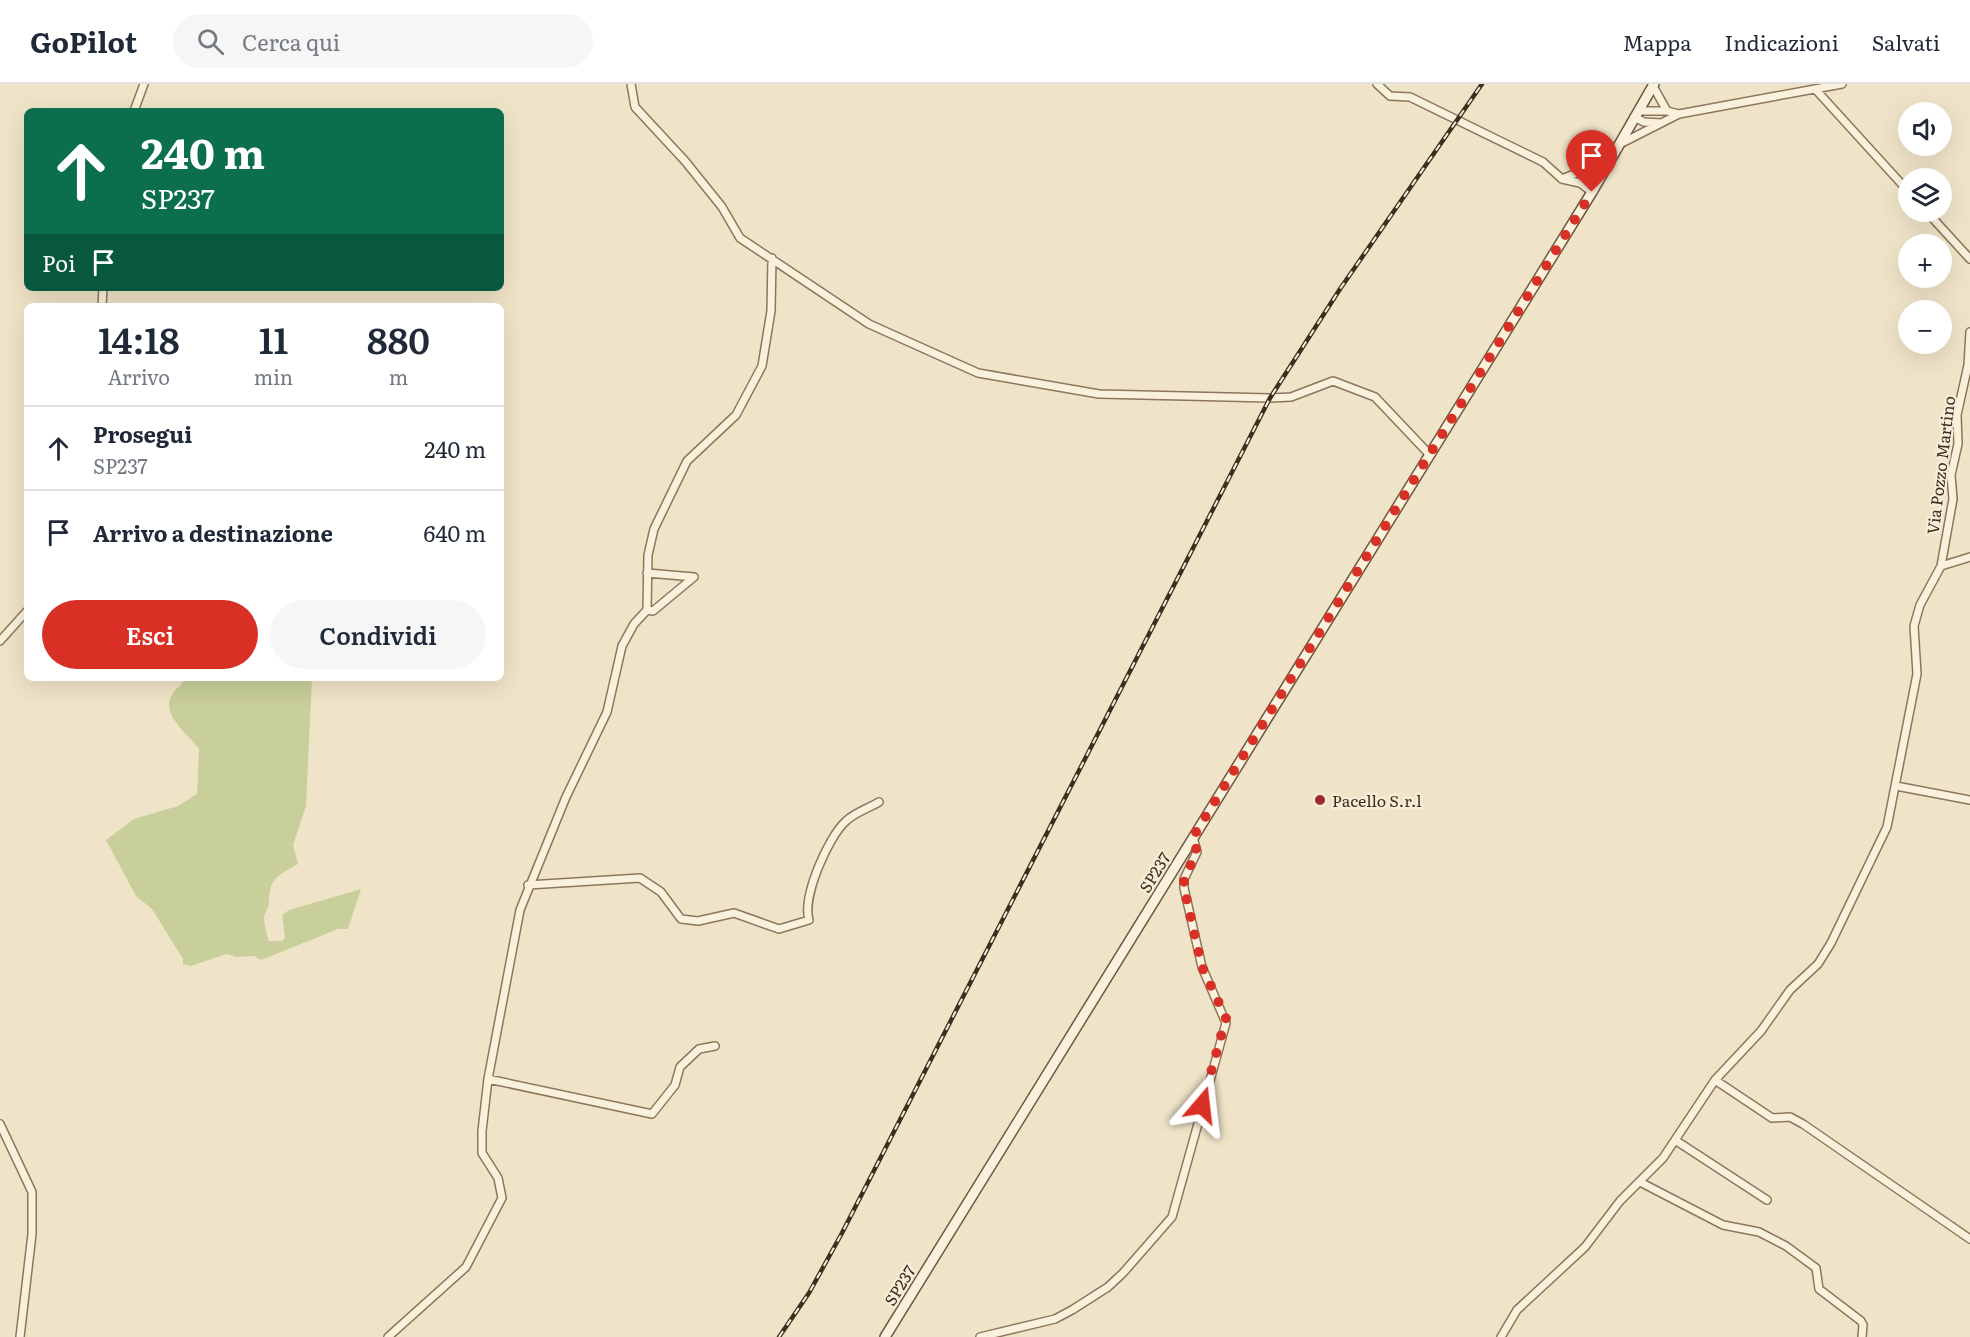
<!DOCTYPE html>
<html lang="it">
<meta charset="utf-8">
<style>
:root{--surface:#fff;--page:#f6f6f7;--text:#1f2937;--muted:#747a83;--line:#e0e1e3;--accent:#d93025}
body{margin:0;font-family:Literata,serif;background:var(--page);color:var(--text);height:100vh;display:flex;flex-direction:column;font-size:22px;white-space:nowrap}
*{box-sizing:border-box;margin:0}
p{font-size:20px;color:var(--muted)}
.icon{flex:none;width:33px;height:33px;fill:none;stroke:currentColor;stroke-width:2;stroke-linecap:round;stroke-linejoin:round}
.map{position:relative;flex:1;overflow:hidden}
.drawer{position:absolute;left:24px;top:219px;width:480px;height:378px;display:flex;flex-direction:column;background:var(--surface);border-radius:9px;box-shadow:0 6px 24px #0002}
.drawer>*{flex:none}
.guide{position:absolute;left:24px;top:24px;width:480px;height:183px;border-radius:9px;box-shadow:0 6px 24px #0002;background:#0b6e4f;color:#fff;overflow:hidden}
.tools{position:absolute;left:1898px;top:18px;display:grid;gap:12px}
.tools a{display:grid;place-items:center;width:54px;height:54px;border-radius:50%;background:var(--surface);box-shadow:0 6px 24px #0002;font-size:30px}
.pin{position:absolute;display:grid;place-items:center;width:51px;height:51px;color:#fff;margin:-62px -26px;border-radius:50% 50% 50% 0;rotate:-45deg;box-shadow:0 0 6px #0007}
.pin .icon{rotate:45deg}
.me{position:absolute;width:66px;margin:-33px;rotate:17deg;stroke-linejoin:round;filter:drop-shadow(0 0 4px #0008)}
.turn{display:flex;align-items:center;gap:21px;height:126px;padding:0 18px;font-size:27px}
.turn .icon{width:78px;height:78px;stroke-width:2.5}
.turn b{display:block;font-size:42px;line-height:51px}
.then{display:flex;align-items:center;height:57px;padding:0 18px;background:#0003;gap:12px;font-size:22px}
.eta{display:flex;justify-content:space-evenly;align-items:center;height:102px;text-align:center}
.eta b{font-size:36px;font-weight:600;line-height:42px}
.cta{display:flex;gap:12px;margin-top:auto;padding:12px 18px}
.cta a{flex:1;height:69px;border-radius:36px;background:var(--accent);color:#fff;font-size:24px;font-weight:600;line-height:69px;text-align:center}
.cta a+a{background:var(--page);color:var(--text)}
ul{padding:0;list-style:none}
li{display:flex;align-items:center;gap:18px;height:84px;padding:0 18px;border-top:2px solid var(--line)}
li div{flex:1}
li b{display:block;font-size:22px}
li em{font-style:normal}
header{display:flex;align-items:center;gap:36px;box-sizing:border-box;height:84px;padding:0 30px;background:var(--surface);border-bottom:2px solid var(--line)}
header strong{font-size:28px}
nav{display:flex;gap:33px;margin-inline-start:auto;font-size:21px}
.search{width:420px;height:54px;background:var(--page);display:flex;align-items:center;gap:15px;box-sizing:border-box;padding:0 21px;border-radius:33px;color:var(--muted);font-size:22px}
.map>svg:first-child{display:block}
.green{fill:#c9cf9b}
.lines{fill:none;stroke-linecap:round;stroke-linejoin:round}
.street-casing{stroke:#8d765c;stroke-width:10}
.secondary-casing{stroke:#6f573f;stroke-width:12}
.street{stroke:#faf1dc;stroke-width:7}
.secondary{stroke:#faf1dc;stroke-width:9}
.rail-casing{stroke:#3d2e20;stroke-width:4.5}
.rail{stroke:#f7eed8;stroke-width:2;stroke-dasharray:7;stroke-linecap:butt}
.route{stroke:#d93025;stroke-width:10;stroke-dasharray:0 18}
.poi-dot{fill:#9e2a2b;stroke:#f7eed8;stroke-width:2}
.labels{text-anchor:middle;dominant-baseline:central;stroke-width:4.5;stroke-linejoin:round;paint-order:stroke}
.street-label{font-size:16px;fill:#3d2e20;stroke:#f7eed8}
.poi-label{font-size:16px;fill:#3d2e20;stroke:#f7eed8;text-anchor:start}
</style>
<header>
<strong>GoPilot</strong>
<div class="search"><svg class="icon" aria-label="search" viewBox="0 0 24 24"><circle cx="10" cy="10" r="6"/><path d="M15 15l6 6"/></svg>Cerca qui</div>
<nav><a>Mappa</a><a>Indicazioni</a><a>Salvati</a></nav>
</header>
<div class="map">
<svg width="1970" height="1253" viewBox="0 0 1970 1253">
<rect width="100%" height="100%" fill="#f0e4c8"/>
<!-- green -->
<path class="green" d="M185,594H312L306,722L293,761L298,780C277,792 269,794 269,819C269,824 265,828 264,833C264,841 267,850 269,857H282L285,854L282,831L289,826L361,805L348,845H338L261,876L254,872L236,873L227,870L191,882L183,880V875L152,825L136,812L106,756L134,735L178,722L197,710L199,665C188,650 162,632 171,613C174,605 182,602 185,594Z"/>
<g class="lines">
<defs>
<path id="street" d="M631,0L635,23L685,77L722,123L740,154L869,240L978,289L1099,310L1270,314L1291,313L1333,297L1375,313L1429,370
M1377,0L1390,12L1410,13L1543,78L1562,95
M1816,6L1908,107
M134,27L144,0
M1638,27H1667
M1679,30L1842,0
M1634,33L1644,38L1661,39
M1620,60L1679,30L1667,27L1653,2
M1592,108L1580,99L1562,95L1611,75
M1927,128L1970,175
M102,222L103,204
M1941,482L1953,415L1951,391L1958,360L1957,331L1968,281L1970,248
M647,526L653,527L694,493L647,489
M0,557L27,527
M1896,702L1970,716
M528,801L640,794L661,808L681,835L698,837L734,829L779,845L809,836C802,813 828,753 846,737C854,729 869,724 879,718
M488,995L652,1030L675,1001L680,983L699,965L715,962
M1715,996L1772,1034L1790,1033L1803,1040L1970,1155
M0,1040L32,1108V1150L20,1253
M1675,1056L1767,1116
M1640,1098L1723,1141L1759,1148L1786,1162L1816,1184L1819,1205L1861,1237L1863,1241L1862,1253
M388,1253L466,1183L502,1114L498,1094L482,1069V1047L488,995L520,826L566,713L607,628L622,562L634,540L647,526L648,471L654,445L687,377L736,331L762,282L771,227L772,174
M980,1253L1055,1235L1072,1226L1108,1203L1123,1189L1172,1133L1226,939L1202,883L1184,804V795L1197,768L1193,753
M1501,1253L1517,1226L1585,1163L1620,1117L1663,1074L1715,996L1761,947L1790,906L1818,880L1831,859L1887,743L1917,590L1914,542L1920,521L1941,482L1970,473"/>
<path id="secondary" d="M885,1253L1592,108L1654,0"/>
</defs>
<!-- street casing -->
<use href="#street" class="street-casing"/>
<!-- secondary casing -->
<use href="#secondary" class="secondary-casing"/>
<!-- street -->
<use href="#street" class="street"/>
<!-- secondary -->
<use href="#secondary" class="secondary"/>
<defs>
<path id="rail" d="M779,1253L809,1209L842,1149L1270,314L1340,205L1482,0"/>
</defs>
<!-- rail casing -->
<use href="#rail" class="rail-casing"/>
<!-- rail -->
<use href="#rail" class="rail"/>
</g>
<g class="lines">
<!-- route -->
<path class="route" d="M1202,1021L1226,934L1202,883L1184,804V795L1197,768L1193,753L1592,108"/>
</g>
<!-- markers -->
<circle class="poi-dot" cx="1320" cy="716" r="6"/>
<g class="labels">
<!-- street labels -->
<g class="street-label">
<text transform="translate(1940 381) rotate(-83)">Via Pozzo Martino</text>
<text transform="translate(1154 788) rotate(-58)">SP237</text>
<text transform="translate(899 1201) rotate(-58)">SP237</text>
</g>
<!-- poi labels -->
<g class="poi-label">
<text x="1332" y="716">Pacello S.r.l</text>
</g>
</g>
</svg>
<div class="tools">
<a><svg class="icon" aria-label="sound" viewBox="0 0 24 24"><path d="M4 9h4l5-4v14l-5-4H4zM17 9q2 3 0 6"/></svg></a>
<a><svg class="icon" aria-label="layers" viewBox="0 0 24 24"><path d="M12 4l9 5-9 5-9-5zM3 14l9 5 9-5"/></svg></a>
<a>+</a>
<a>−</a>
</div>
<div class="pin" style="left:1592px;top:108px;background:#d93025"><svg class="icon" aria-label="arrive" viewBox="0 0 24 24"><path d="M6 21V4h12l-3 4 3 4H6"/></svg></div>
<svg class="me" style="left:1202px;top:1021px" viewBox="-20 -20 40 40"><path d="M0-17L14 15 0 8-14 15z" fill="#d93025" stroke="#fff" stroke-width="4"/></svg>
<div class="guide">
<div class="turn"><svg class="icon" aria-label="ahead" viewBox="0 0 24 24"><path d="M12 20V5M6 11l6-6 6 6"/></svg><div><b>240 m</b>SP237</div></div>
<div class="then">Poi<svg class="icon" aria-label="arrive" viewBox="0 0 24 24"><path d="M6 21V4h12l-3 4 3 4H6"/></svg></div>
</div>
<section class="drawer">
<div class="eta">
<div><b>14:18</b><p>Arrivo</p></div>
<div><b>11</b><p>min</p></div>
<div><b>880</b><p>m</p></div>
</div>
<ul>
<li><svg class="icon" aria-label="ahead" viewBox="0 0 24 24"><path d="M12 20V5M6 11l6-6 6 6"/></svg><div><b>Prosegui</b><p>SP237</p></div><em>240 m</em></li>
<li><svg class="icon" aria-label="arrive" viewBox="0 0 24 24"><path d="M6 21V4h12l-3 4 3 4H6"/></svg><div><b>Arrivo a destinazione</b></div><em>640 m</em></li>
</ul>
<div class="cta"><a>Esci</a><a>Condividi</a></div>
</section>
</div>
